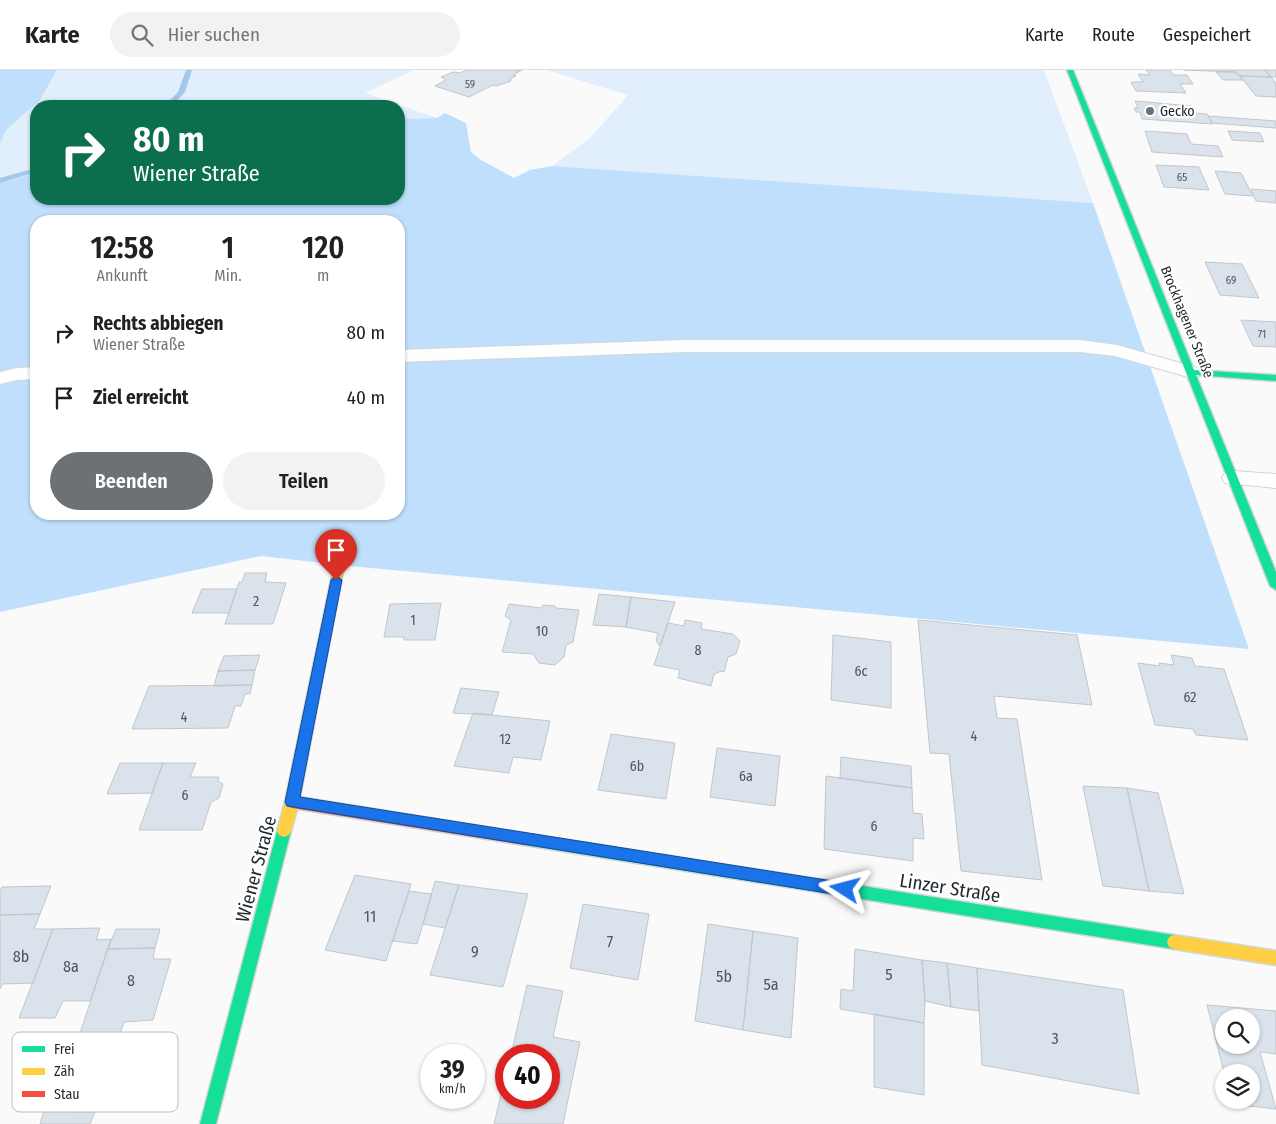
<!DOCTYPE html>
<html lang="de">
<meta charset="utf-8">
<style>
:root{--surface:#fff;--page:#f2f2f2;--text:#202124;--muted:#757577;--line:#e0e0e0;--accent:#6b7175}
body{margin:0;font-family:"Fira Sans Condensed",sans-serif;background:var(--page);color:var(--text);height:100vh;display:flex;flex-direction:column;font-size:19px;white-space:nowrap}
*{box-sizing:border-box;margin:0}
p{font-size:16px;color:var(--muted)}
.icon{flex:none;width:28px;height:28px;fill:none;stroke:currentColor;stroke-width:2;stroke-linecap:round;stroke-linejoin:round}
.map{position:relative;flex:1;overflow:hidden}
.drawer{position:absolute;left:30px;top:145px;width:375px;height:305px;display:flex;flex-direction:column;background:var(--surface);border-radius:20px;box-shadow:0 1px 4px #0004}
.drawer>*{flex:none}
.guide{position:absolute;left:30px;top:30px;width:375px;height:105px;border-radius:20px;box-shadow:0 1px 4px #0004;background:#0b6e4f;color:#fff;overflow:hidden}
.fabs{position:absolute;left:1215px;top:939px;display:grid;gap:10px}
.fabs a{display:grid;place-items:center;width:45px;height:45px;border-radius:50%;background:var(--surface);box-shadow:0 1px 4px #0004;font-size:25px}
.speed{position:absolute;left:420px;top:974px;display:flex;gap:10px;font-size:25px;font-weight:700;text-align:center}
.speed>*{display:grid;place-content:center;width:65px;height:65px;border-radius:50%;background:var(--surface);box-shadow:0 1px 4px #0004;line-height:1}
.speed small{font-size:12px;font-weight:400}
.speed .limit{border:8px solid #d22;background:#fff;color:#111}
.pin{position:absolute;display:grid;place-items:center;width:42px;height:42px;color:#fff;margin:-51px -21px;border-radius:50% 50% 50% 0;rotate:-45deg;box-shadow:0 0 5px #0007}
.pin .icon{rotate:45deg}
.me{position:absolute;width:55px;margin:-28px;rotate:279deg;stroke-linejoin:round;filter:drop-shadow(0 0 4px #0008)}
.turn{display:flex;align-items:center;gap:18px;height:105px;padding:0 20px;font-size:22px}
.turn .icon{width:65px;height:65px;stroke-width:2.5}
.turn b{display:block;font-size:35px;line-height:42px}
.eta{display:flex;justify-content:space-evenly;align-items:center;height:85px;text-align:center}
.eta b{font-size:30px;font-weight:600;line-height:35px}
.primary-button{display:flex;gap:10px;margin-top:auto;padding:10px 20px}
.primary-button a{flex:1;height:58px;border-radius:30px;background:var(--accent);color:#fff;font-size:20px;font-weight:600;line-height:58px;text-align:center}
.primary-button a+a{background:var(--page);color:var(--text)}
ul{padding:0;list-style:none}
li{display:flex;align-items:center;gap:15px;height:65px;padding:0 20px}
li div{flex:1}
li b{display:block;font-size:19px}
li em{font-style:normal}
header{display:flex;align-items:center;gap:30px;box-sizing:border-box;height:70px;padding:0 25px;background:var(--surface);border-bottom:1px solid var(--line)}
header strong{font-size:24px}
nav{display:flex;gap:28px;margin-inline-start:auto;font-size:18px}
.search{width:350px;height:45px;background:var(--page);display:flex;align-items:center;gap:12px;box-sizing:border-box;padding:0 18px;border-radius:28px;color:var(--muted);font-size:19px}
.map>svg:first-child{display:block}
.green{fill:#e1eefc}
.forest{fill:#bfdffc;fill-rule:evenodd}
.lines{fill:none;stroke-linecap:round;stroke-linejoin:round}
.stream{fill:#a0c8ec;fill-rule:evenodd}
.building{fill:#dae3eb;stroke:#c2c6ca;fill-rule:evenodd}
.lane-casing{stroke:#d1d6d9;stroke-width:2}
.fast-casing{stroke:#d1d6d9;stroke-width:3}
.slow-casing{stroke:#d1d6d9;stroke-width:3}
.jam-casing{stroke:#d1d6d9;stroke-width:3}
.lane{fill:#fefefe;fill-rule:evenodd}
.fast{fill:#16e098;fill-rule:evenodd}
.slow{fill:#ffcf43;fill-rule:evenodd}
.jam{fill:#f24e42;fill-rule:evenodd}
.route{fill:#1a73e8;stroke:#114b97}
.poi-dot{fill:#6b7175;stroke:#fff;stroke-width:2}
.labels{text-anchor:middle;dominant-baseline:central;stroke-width:5;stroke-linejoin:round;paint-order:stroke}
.far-number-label{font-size:11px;fill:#4d565d}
.far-poi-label{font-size:14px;fill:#1e272e;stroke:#fff;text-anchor:start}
.far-street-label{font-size:14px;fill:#1e272e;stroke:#fff}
.number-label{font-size:14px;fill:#4d565d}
.near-number-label{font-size:16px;fill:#4d565d}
.near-street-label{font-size:19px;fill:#1e272e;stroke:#fff}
.key{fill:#fff;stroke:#bcbec0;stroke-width:1}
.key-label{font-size:14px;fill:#1e272e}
</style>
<header>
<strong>Karte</strong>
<div class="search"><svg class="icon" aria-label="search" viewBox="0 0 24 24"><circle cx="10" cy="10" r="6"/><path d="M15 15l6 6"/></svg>Hier suchen</div>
<nav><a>Karte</a><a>Route</a><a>Gespeichert</a></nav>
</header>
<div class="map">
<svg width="1276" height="1054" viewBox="0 0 1276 1054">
<rect width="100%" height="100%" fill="#fafafa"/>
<!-- green -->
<path class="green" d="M57,0H414L365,23L437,48L399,49V36H36V103L0,113V74L5,60L40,30Z
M546,0H1044L1093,133L552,96L590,68L628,25Z"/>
<!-- forest -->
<path class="forest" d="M0,0H57L40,30L6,60L0,74Z
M445,43L466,53L471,82L481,90L514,108L530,100L552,96L1093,133L1249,579L349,496L261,486L0,542V113L36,103V129H399V49L437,48ZM36,151H399V444H36Z"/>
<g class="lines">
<!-- stream -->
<path class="stream" d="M186,0H192L185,22L172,36H165L178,22Z
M36,98V102L0,113V108Z"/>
</g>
<!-- building -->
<path class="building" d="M467,0H522L513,5L516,6L510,9L511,11L496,16L493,15L469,27L435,16L446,10L441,7L453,2L460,3Z
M1146,0H1170L1173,5H1187L1193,14H1180L1186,23L1136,21L1131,12H1143L1138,4L1150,5Z
M1184,0H1265L1271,7L1240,6L1236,2Z
M1265,0H1276V7H1271Z
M1216,2H1236L1243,10H1223Z
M1240,6L1271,7L1276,13V27L1256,26Z
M1135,31L1192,36L1195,43L1207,44L1213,54L1142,49L1140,42H1136L1134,38H1138Z
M1208,46L1276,51V58L1212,53Z
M1145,61L1187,64L1191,74L1218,76L1223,87L1152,82Z
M1228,61L1260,63L1264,72L1232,70Z
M1156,95L1199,97L1209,120L1164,117Z
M1215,101L1241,103L1253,126L1225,124Z
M1251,119L1276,121V133L1256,131Z
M1205,192L1242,194L1259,228L1220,225Z
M1241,250L1276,252V277L1253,276Z
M245,503H267L265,512L286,513L273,554H225L239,512H242Z
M202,519H237L229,543H192Z
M599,524L631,527L626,557L593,555Z
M631,527L675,532L660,576L656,571L658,563L626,557Z
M441,533L435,570H404V567H384L390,534Z
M509,534L541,538L543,535L555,536L556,538L579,540L573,572L566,575L564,587L555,595L539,593L533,584L502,582L511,550L505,546Z
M685,550L702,553L701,559L733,564L740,571L736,584L728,587L724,602L721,601L714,604L711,616L678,608L680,600L654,595L668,553L684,556Z
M918,550L1077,565L1092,635L994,626L997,648L1017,649L1042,810L961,801L949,684L930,683Z
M833,565L891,572V638L831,630Z
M260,585L255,600L218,601L224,586Z
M1171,585L1192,588L1195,596L1224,599L1248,670L1196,665L1193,659L1155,655L1138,593L1160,596L1159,593L1174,595Z
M255,600L252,615L214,616L218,601Z
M252,615L250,624H245L241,636H235L228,658L132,659L149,616Z
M461,618L499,622L492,645L453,643Z
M473,643L550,651L541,690L513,687L509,703L454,696Z
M611,664L675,673L666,729L598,720Z
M717,678L780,686L775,736L710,727Z
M841,687L911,696L912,718L840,708Z
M120,693H163L152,723L107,724Z
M163,693H196L190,707H219L218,711L223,714L219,728L211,732L202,760H139Z
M826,706L912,718L913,743L922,744L924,769L913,768V791L824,779Z
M1083,716L1127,718L1149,821L1103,816Z
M1127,718L1158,723L1184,824L1149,821Z
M355,805L411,814L386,891L325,880Z
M435,811L459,815L445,858L423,854Z
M459,815L528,824L503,917L430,905Z
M51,816L40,844L0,845V822L2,817Z
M409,821L432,824L417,874L393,871Z
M583,834L649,844L638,910L570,898Z
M40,844L34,859H53L33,913L2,914L0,919V845Z
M708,854L753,861L743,960L695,951Z
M100,858L96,870L111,869L90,931H63L55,948H19L53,859Z
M116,859H160L155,878L108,879Z
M753,861L798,868L791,968L743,960Z
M155,878L153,889H171L153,950L124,952L118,969H78L108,879Z
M855,879L922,890L925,931L924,953L840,939L841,919L853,921Z
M922,890L947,893L951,937L925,931Z
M947,893L977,898L979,941L951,937Z
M977,898L1123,920L1139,1024L982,995Z
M527,915L563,921L553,967L580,972L563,1054H494L506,1004V1028H549V985H511Z
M1207,935L1276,941V984L1260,982L1276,1039L1232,1034L1231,1030H1251V1002H1224ZM1224,948H1251V975H1224Z
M874,944L924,953V1025L874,1017Z
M44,1041L95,1042L90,1054H40Z"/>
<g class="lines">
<defs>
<path id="lane" d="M684,270H1080L1117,275L1198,298L1201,302L1198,306L1191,308L1115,286L1080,282H684L399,292V280Z
M36,297V309L17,310L0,314V302L17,298Z
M1233,401L1276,404V418L1225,413L1222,408L1225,403Z"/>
<path id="fast" d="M1067,0H1073L1194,300L1276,305V311L1196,305L1276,502V520L1270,516Z
M284,755L289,757L291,761L216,1054H200L277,761L279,757Z
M524,763L1174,865L1179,867L1181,872L1179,877L1174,879L524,775L519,773L517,769L519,765Z"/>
<path id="slow" d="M340,487L345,491L299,732L291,761L289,765L284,767L279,765L277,761L285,732L335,491Z
M1174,865L1276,881V895L1174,879L1169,877L1167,872L1169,867Z"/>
<path id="jam" d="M292,726L524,763L529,765L531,769L529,773L524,775L292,738L287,736L285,732L287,728Z"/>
</defs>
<!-- lane casing -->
<use href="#lane" class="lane-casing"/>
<!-- fast casing -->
<use href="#fast" class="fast-casing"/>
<!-- slow casing -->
<use href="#slow" class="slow-casing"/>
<!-- jam casing -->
<use href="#jam" class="jam-casing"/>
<!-- lane -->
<use href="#lane" class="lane"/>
<!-- fast -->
<use href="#fast" class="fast"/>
<!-- slow -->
<use href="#slow" class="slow"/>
<!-- jam -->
<use href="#jam" class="jam"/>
</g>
<!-- route -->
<path class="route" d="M336,505L342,510L300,727L845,813L850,815L852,819L850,824L845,826L287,736L285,732L331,510Z"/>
<!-- markers -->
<circle class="poi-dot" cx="1150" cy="41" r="5"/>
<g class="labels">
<!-- far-number labels -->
<g class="far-number-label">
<text x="470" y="14">59</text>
<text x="1182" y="107">65</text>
<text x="1231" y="210">69</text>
<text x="1262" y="264">71</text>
</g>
<!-- far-poi labels -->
<g class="far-poi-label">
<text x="1160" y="41">Gecko</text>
</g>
<!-- far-street labels -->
<g class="far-street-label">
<text transform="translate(1187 252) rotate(68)">Brockhagener Straße</text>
</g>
<!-- number labels -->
<g class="number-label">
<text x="256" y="531">2</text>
<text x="413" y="550">1</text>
<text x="542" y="561">10</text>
<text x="698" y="580">8</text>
<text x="861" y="601">6c</text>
<text x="1190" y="627">62</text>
<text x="184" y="647">4</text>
<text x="974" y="666">4</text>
<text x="505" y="669">12</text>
<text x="637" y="696">6b</text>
<text x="746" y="706">6a</text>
<text x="185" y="725">6</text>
<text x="874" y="756">6</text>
</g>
<!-- near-number labels -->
<g class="near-number-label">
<text x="370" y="846">11</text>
<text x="610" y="871">7</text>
<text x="475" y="881">9</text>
<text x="21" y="886">8b</text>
<text x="71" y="896">8a</text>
<text x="889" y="904">5</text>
<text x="724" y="906">5b</text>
<text x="131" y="910">8</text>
<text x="771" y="914">5a</text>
<text x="1055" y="968">3</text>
</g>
<!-- near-street labels -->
<g class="near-street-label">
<text transform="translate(256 799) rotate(-75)">Wiener Straße</text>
<text transform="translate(950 818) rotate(9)">Linzer Straße</text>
</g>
</g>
<!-- legend -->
<rect x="12" y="962" width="166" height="80" rx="8" class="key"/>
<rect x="22" y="976" width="23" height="6" fill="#16e098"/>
<rect x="22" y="998" width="23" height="7" fill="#ffcf43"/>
<rect x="22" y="1021" width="23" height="6" fill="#f24e42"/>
<g class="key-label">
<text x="54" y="984">Frei</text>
<text x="54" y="1006">Zäh</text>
<text x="54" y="1029">Stau</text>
</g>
</svg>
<div class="fabs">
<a><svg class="icon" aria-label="search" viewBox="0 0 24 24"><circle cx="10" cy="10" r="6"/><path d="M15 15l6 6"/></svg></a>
<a><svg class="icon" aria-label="layers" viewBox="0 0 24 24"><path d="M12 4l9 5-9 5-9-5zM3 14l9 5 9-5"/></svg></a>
</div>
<div class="speed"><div>39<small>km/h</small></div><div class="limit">40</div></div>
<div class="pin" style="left:336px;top:510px;background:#d93025"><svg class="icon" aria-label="arrive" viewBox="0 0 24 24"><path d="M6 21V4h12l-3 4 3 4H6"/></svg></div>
<svg class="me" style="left:845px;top:819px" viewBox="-20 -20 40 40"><path d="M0-17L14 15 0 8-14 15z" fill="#1a73e8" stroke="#fff" stroke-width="4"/></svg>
<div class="guide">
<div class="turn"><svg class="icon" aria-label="right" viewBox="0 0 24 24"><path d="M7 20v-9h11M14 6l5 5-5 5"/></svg><div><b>80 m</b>Wiener Straße</div></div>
</div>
<section class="drawer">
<div class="eta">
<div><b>12:58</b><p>Ankunft</p></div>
<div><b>1</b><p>Min.</p></div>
<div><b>120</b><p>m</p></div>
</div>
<ul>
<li><svg class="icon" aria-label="right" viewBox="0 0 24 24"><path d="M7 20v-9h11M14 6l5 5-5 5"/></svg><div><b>Rechts abbiegen</b><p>Wiener Straße</p></div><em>80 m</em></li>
<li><svg class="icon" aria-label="arrive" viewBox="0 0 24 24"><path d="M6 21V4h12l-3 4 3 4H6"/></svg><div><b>Ziel erreicht</b></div><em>40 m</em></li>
</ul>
<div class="primary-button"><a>Beenden</a><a>Teilen</a></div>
</section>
</div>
